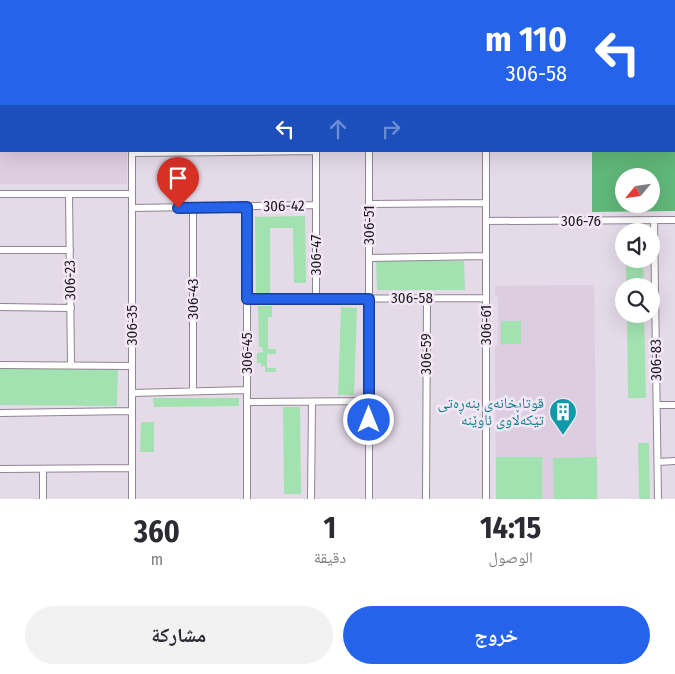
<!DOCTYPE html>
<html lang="ar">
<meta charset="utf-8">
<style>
:root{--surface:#fff;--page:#f2f2f3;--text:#2b2b33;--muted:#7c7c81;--accent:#2563eb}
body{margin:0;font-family:"Fira Sans Condensed","Noto Naskh Arabic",sans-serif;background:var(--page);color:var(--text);direction:rtl;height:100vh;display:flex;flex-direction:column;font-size:19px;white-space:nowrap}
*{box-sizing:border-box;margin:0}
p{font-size:16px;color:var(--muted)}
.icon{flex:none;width:28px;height:28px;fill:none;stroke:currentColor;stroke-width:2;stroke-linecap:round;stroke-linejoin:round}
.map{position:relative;height:499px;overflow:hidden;direction:ltr}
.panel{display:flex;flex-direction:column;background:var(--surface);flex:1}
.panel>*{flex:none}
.top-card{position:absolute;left:0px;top:0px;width:675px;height:152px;box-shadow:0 5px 20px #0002;direction:rtl;background:#2563eb;color:#fff;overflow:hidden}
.needle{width:32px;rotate:241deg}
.fabs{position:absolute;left:615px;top:168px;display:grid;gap:10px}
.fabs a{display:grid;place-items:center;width:45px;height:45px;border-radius:50%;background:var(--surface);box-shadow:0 5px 20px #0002;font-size:25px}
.pin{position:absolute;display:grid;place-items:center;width:42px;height:42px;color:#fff;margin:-51px -21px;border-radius:50% 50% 50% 0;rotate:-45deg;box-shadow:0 0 5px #0007}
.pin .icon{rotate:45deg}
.me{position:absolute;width:55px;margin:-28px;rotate:0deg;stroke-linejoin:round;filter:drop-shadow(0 0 4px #0008)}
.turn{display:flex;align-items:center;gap:18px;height:105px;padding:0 25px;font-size:22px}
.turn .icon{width:65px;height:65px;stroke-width:2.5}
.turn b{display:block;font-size:35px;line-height:42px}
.lanes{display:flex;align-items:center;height:48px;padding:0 25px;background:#0003;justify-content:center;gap:25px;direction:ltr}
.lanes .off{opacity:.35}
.eta{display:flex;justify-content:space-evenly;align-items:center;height:85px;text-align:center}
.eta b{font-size:30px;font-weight:700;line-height:35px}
.button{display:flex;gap:10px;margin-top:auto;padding:10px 25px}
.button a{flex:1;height:58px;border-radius:30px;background:var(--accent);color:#fff;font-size:20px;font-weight:700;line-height:58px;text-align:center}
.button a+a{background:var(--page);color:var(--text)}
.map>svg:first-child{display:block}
.built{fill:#ddcde1}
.green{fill:#a2e2b1}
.forest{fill:#60b879;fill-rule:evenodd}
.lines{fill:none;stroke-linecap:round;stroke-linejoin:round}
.minor-casing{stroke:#908592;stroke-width:8}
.minor{stroke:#fff;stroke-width:6}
.route-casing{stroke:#184099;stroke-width:12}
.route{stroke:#2563eb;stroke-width:9}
.labels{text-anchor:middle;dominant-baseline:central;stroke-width:5;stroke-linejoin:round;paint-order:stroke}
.street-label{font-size:15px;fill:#1c181d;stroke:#f3e7f5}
.culture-label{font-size:15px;fill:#0d838f;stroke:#f3e7f5;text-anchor:end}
</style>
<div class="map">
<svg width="675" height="499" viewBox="0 0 675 499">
<rect width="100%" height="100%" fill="#e5dae8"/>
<!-- built -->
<path class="built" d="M0,95L1,151H127V184H0Z
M594,285L597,499H496L495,346L498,345V298L495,294V286Z"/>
<!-- green -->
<path class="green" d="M305,216L306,283H294L293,228H270V294H256L255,217Z
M626,259H643L644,286H626Z
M376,260L464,261L465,290H377Z
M258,306H272V317H268V349H276V354H267V368H276V372H265V366H261V363H257V353L263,352L262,347H259Z
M341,307L357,308L354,395H338Z
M627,314H644L646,398H628Z
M501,321H521V344H501Z
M0,369H118L117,406L0,405Z
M153,398H239V406L154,407Z
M283,407H300L301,494H284Z
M141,422H154V452H140Z
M638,443H649L650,499H639Z
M496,457H542V499H496Z
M597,457V499H554L553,458Z"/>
<!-- forest -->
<path class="forest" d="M590,0H675V211L592,212V151H674V1ZM624,176H651V204H624Z"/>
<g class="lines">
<defs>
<path id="minor" d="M246,0V1
M424,0V1
M486,0V1
M583,0V1
M0,91H1
M316,151V299
M369,151V499
M486,151V499
M132,153L316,151
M0,194H132
M69,194L71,365
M369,204L486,203
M247,207V499
M132,208L316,205
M654,220L658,499
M486,221L675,220
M0,250H70
M369,258L486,256
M247,299L486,298
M0,307L71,308
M0,365L132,366
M193,391V208
M132,393L247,390
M247,402L369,401
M657,405H675
M0,413L132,411
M658,462L675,461
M0,469L132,468
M43,469V499
M132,499V151
M311,499L312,402
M426,499L427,298"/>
</defs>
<!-- minor casing -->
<use href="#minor" class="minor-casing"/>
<!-- minor -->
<use href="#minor" class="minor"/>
</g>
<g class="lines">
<defs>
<path id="route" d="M178,208L247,207V299H369V420"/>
</defs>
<!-- route casing -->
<use href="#route" class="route-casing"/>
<!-- route -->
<use href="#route" class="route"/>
</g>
<!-- icons -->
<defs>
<symbol id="building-pin" viewBox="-11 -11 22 30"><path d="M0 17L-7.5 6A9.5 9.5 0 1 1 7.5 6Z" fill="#0f9aa8" stroke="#f3e7f5"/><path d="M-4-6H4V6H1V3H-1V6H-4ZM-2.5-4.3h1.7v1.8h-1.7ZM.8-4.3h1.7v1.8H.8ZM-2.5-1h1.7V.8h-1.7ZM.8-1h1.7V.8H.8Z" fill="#fff"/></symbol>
</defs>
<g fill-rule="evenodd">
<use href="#building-pin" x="547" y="396" width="32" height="43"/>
</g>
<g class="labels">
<!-- street labels -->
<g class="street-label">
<text transform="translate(284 206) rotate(-1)">306-42</text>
<text x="581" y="221">306-76</text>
<text transform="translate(369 225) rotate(-90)">306-51</text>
<text transform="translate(316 255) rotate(-90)">306-47</text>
<text transform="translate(70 280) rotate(-91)">306-23</text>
<text x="412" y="298">306-58</text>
<text transform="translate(193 299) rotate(-90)">306-43</text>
<text transform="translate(132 325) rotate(-90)">306-35</text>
<text transform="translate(486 325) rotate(-90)">306-61</text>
<text transform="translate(247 353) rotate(-90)">306-45</text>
<text transform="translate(426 354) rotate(-90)">306-59</text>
<text transform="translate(656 360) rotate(-91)">306-83</text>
</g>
<!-- culture labels -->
<g class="culture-label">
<text x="544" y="403">قوتابخانەی بنەڕەتی<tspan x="544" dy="17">تێکەڵاوی ئاوێنە</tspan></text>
</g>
</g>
</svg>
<div class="fabs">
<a><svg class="needle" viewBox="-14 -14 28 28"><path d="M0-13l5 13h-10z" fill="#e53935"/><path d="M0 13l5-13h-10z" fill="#7c7c81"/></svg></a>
<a><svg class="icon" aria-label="sound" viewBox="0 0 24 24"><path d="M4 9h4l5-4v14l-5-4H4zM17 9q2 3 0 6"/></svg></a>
<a><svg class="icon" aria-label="search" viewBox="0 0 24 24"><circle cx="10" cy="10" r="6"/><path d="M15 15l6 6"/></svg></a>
</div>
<div class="pin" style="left:178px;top:208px;background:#d93025"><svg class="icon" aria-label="arrive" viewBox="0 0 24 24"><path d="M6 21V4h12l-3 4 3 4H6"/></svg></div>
<svg class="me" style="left:369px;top:420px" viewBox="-20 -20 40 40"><circle r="17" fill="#2563eb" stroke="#fff" stroke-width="3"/><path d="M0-11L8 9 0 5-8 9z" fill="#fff"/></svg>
<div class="top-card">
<div class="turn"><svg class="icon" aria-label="left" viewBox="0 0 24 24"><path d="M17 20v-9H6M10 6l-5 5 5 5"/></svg><div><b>110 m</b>306-58</div></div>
<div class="lanes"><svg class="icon" aria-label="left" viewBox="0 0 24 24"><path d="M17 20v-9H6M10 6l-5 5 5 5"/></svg><svg class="icon off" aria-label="ahead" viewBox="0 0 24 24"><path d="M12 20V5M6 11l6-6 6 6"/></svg><svg class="icon off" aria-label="right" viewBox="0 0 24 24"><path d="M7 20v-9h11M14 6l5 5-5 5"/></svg></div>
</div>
</div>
<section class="panel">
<div class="eta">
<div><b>14:15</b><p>الوصول</p></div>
<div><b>1</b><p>دقيقة</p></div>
<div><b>360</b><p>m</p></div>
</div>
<div class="button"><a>خروج</a><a>مشاركة</a></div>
</section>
